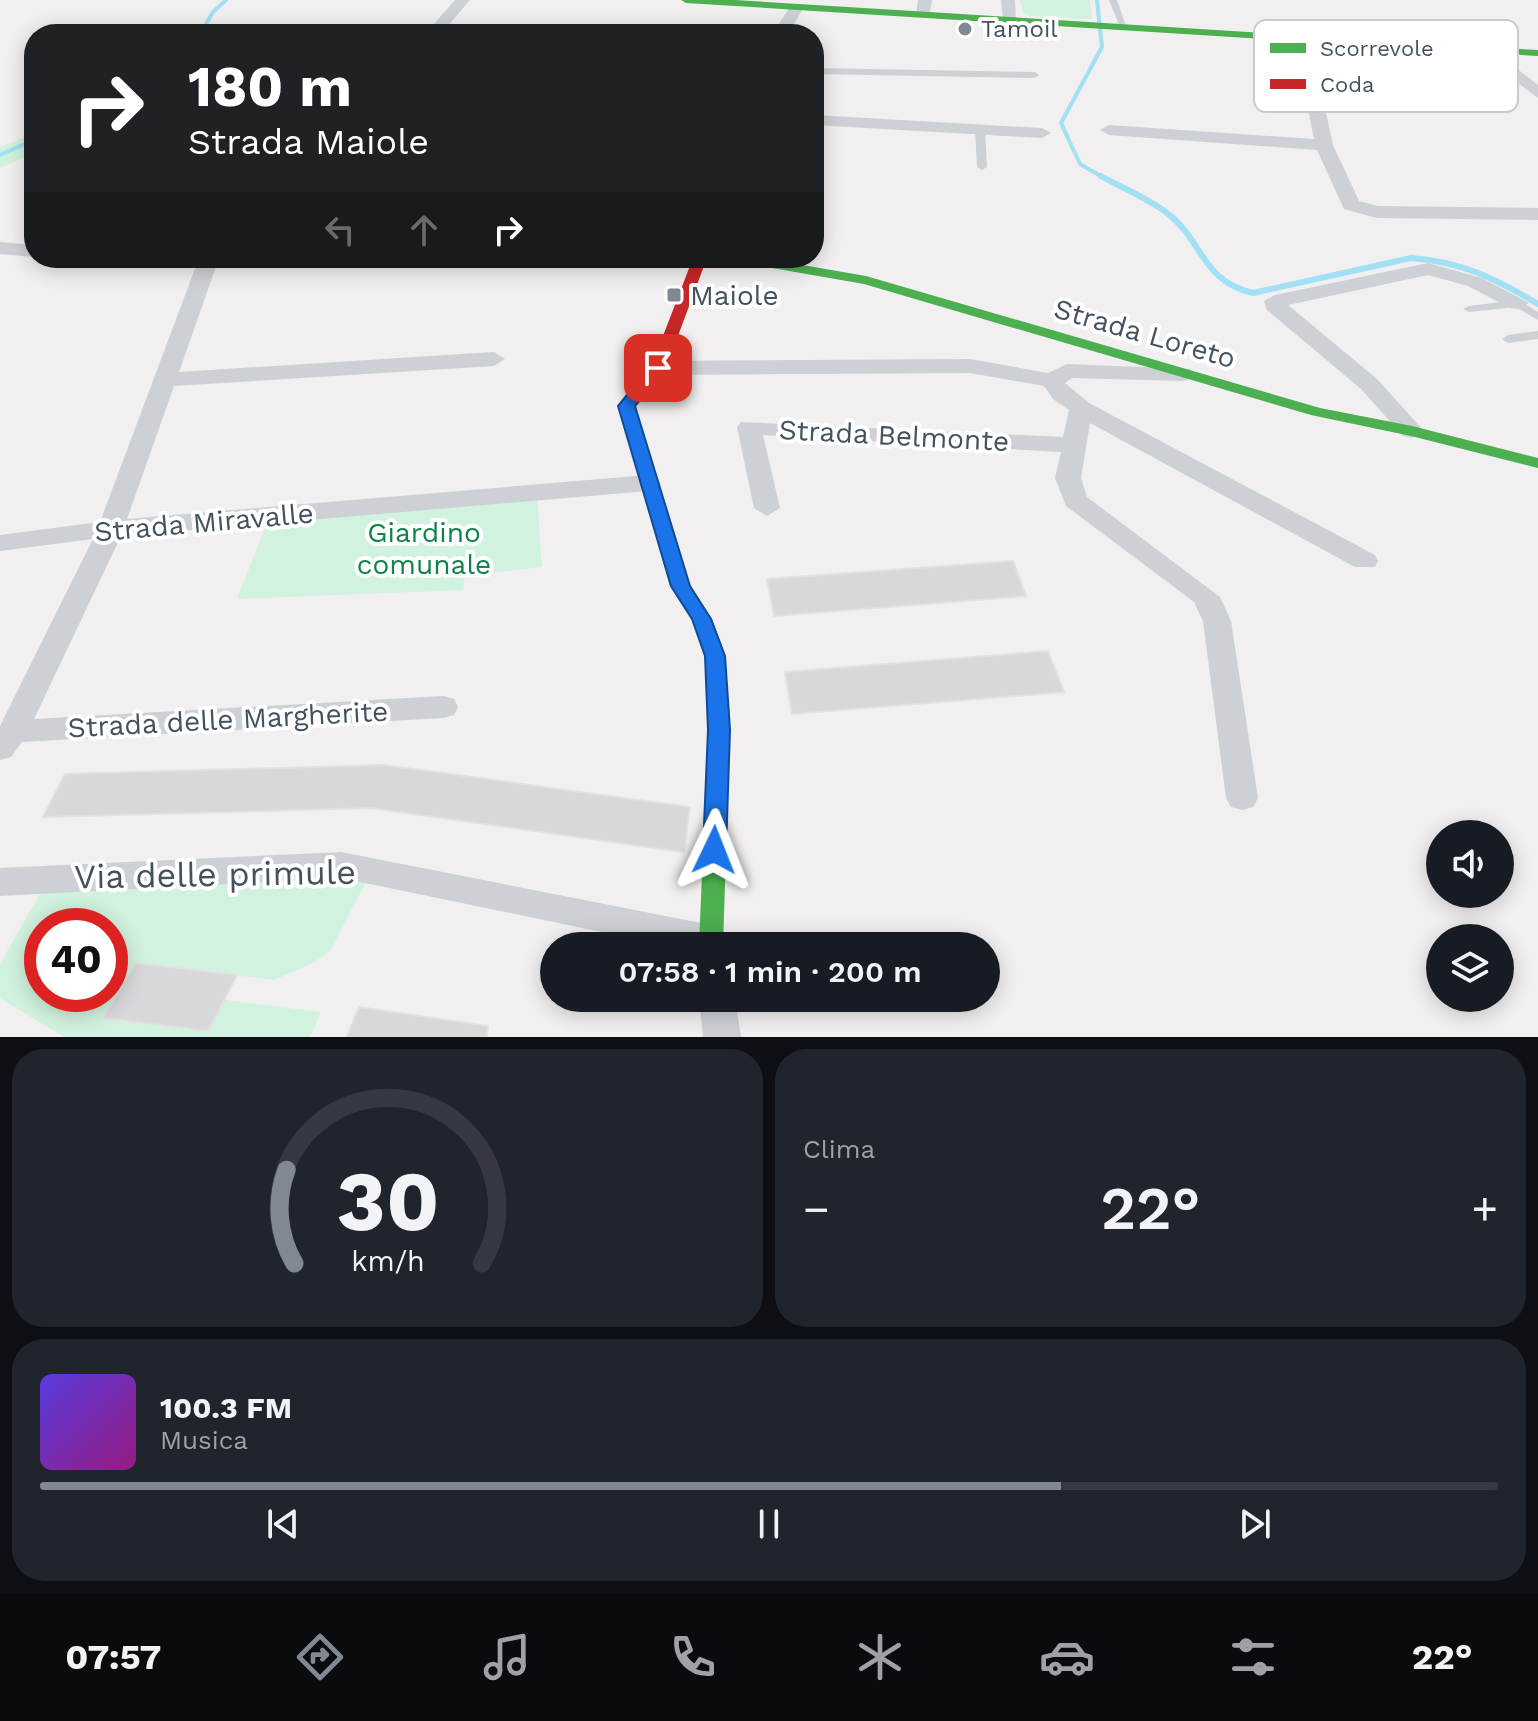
<!DOCTYPE html>
<html lang="it">
<meta charset="utf-8">
<style>
body{margin:0;font-family:"Work Sans",sans-serif;background:#20242c;color:#f1f3f6;height:100vh;display:flex;flex-direction:column;font-size:30px;white-space:nowrap}
*{box-sizing:border-box;margin:0}
p{font-size:26px;color:#9ea1a6}
.icon{flex:none;width:44px;height:44px;fill:none;stroke:currentColor;stroke-width:2;stroke-linecap:round;stroke-linejoin:round}
.map{position:relative;height:1037px;overflow:hidden}
.sheet{display:flex;flex-direction:column;gap:12px;padding:12px;background:#0d0f14;flex:1}
.sheet>*{flex:none}
.top-card{position:absolute;left:24px;top:24px;width:800px;height:244px;border-radius:32px;box-shadow:0 4px 20px #0003;background:#202124;color:#fff;overflow:hidden}
.buttons{position:absolute;left:1426px;top:820px;display:grid;gap:16px}
.buttons a{display:grid;place-items:center;width:88px;height:88px;border-radius:50%;background:#171b24;box-shadow:0 4px 20px #0003;font-size:40px}
.speed{position:absolute;left:24px;top:908px;display:flex;gap:16px;font-size:40px;font-weight:700;text-align:center}
.speed>*{display:grid;place-content:center;width:104px;height:104px;border-radius:50%;background:#171b24;box-shadow:0 4px 20px #0003;line-height:1}
.speed .limit{border:12px solid #d22;background:#fff;color:#111}
.pin{position:absolute;display:grid;place-items:center;width:68px;height:68px;color:#fff;margin:-34px;border-radius:16px;box-shadow:0 4px 12px #0006}
.me{position:absolute;width:88px;margin:-44px;rotate:2deg;stroke-linejoin:round;filter:drop-shadow(0 0 6px #0008)}
.turn{display:flex;align-items:center;gap:28px;height:168px;padding:0 32px;font-size:36px}
.turn .icon{width:104px;height:104px;stroke-width:2.5}
.turn b{display:block;font-size:56px;line-height:68px}
.lanes{display:flex;align-items:center;height:76px;padding:0 32px;background:#0003;justify-content:center;gap:40px;direction:ltr}
.lanes .off{opacity:.35}
.big{font-size:60px;font-weight:600;line-height:1.1}
.sheet .tile{flex:1;display:flex;flex-direction:column;justify-content:center;gap:12px;min-width:0;padding:0 28px;border-radius:32px;background:#20242c}
.sheet .dial{align-items:center;gap:0}
.dial svg{height:208px;overflow:visible;fill:none;stroke:#363941;stroke-width:7;stroke-linecap:round;text-anchor:middle}
.dial text{fill:#f1f3f6;stroke:none}
.song{display:flex;align-items:center;gap:24px}
.cover{width:96px;height:96px;border-radius:12px;background:linear-gradient(135deg,hsl(250 70% 55%),hsl(310 70% 35%))}
.played{height:8px;border-radius:4px;background:linear-gradient(90deg,#818891 70%,#363941 70%)}
.keys{display:flex;justify-content:space-around;direction:ltr}
.heat{display:flex;justify-content:space-between;align-items:center;font-size:44px;direction:ltr}
.sheet .tiles{flex:1;display:grid;gap:12px;grid-template-columns:1fr 1fr}
.tile:last-child{grid-column:span 2}
.trip{position:absolute;left:540px;top:932px;width:460px;height:80px;border-radius:40px;background:#171b24;box-shadow:0 4px 20px #0003;font-weight:600;line-height:80px;text-align:center}
.tab-bar{display:flex;height:128px;justify-content:space-around;align-items:center;background:#090b0e;color:#9ea1a6}
.tab-bar .icon{width:56px;height:56px}
.tab-bar .active{color:#818891}
.tab-bar b{font-size:36px;color:#f1f3f6}
.map>svg:first-child{display:block}
</style>
<div class="map">
<svg width="1538" height="1037" viewBox="0 0 1538 1037">
<rect width="100%" height="100%" fill="#f1efef"/>
<!-- green -->
<g fill="#d1f2de" fill-rule="evenodd">
<path d="M 1020,0 L 1090,0 L 1092,19 L 1031,16 L 1023,12 Z"/>
<path d="M 34,134 L 34,153 L 0,168 L 0,147 Z"/>
<path d="M 537,495 L 542,567 L 465,576 L 463,590 L 237,599 L 269,518 Z"/>
<path d="M 369,876 L 330,951 L 313,963 L 274,980 L 136,963 L 104,1018 L 208,1031 L 225,1000 L 321,1012 L 310,1037 L 64,1037 L 0,998 L 0,964 L 45,885 ZM 42,926 L 110,926 L 110,994 L 42,994 Z"/>
</g>
<g fill="none" stroke-linecap="round" stroke-linejoin="round">
<!-- stream-far1 -->
<g stroke="#a1e0f5" stroke-width="4">
<path d="M 1097,0 L 1102,47 L 1061,123 L 1080,164 L 1104,178"/>
<path d="M 200,34 L 213,12 L 226,0"/>
<path d="M 0,155 L 34,140"/>
</g>
<!-- stream -->
<path stroke="#a1e0f5" stroke-width="6" d="M 1101,176 C 1122,188 1148,198 1167,213 C 1203,240 1201,281 1253,293 L 1411,258 C 1463,262 1494,278 1538,304"/>
</g>
<!-- building -->
<g fill="#d8d7d9" stroke="#e2e1e2" stroke-width="2">
<path d="M 1013,561 L 1026,596 L 774,616 L 767,579 Z"/>
<path d="M 1048,651 L 1064,692 L 792,714 L 785,672 Z"/>
<path d="M 384,765 L 690,807 L 684,852 L 370,808 L 43,817 L 65,774 Z"/>
<path d="M 136,963 L 237,975 L 208,1031 L 103,1018 Z"/>
<path d="M 359,1007 L 488,1026 L 487,1037 L 347,1037 Z"/>
</g>
<g fill="none" stroke-linecap="round" stroke-linejoin="round">
<!-- lane -->
<g fill="#cdd0d4" fill-rule="evenodd">
<path d="M 1109,0 L 1117,0 L 1127,29 L 1120,27 Z"/>
<path d="M 814,68 L 1035,72 L 1039,75 L 1035,78 L 814,74 Z"/>
<path d="M 980,126 L 985,129 L 987,167 L 982,170 L 977,167 L 975,129 Z"/>
<path d="M 1518,300 L 1538,312 L 1538,320 L 1516,307 L 1469,312 L 1463,309 L 1469,306 Z"/>
<path d="M 1538,331 L 1538,339 L 1508,343 L 1502,339 L 1508,335 Z"/>
</g>
<!-- street -->
<g fill="#cdd0d4" fill-rule="evenodd">
<path d="M 455,0 L 470,0 L 441,34 L 425,34 Z"/>
<path d="M 918,0 L 932,0 L 929,18 L 916,15 Z"/>
<path d="M 1001,0 L 1015,0 L 1016,23 L 1003,20 Z"/>
<path d="M 792,4 L 804,7 L 788,34 L 772,34 Z"/>
<path d="M 1302,33 L 1310,38 L 1333,145 L 1359,201 L 1378,206 L 1538,208 L 1538,220 L 1377,218 L 1344,209 L 1317,150 L 1109,135 L 1100,130 L 1109,125 L 1314,139 L 1294,38 Z"/>
<path d="M 1476,46 L 1488,46 L 1538,85 L 1538,98 L 1476,52 Z"/>
<path d="M 814,115 L 1042,128 L 1051,133 L 1042,138 L 814,125 Z"/>
<path d="M 0,242 L 34,245 L 34,257 L 0,254 Z"/>
<path d="M 199,258 L 219,258 L 179,372 L 494,352 L 505,359 L 494,366 L 174,386 L 127,519 L 648,475 L 661,483 L 648,491 L 121,536 L 34,719 L 443,696 L 454,699 L 458,707 L 454,715 L 443,718 L 22,742 L 11,757 L 0,760 L 0,726 L 93,539 L 0,551 L 0,535 L 100,522 Z"/>
<path d="M 1428,263 L 1482,278 L 1529,303 L 1518,309 L 1510,308 L 1468,286 L 1428,275 L 1288,305 L 1377,379 L 1424,431 L 1412,438 L 1403,436 L 1361,389 L 1267,310 L 1264,301 L 1275,295 Z"/>
<path d="M 970,359 L 1048,373 L 1067,364 L 1190,369 L 1193,374 L 1190,379 L 1182,381 L 1072,378 L 1065,383 L 1089,403 L 1375,555 L 1378,561 L 1375,567 L 1355,567 L 1090,423 L 1081,478 L 1087,497 L 1220,597 L 1231,621 L 1258,798 L 1253,807 L 1242,810 L 1231,807 L 1226,798 L 1203,621 L 1194,602 L 1066,506 L 1055,478 L 1061,452 L 763,435 L 780,508 L 767,516 L 754,508 L 737,427 L 741,422 L 1063,437 L 1069,410 L 1053,399 L 1044,386 L 970,373 L 658,375 L 647,368 L 658,361 Z"/>
<path d="M 341,852 L 711,925 L 723,930 L 729,940 L 726,946 L 669,946 L 341,878 L 0,896 L 0,868 Z"/>
<path d="M 699,998 L 735,998 L 741,1037 L 703,1037 Z"/>
</g>
<!-- fast -->
<g fill="#4caf50" fill-rule="evenodd">
<path d="M 681,0 L 735,0 L 1538,50 L 1538,56 L 686,3 Z"/>
<path d="M 730,258 L 762,258 L 866,276 L 1320,408 L 1412,426 L 1538,458 L 1538,468 L 1411,436 L 1311,415 L 864,284 L 737,262 Z"/>
<path d="M 632,418 L 640,423 L 689,586 L 712,619 L 725,656 L 730,730 L 723,946 L 699,946 L 708,730 L 705,656 L 692,620 L 670,586 L 624,423 Z"/>
</g>
<!-- jam -->
<path fill="#c62828" fill-rule="evenodd" d="M 693,258 L 707,258 L 666,368 L 635,406 L 640,423 L 632,428 L 626,427 L 619,406 L 651,367 Z"/>
</g>
<!-- route -->
<path fill="#1a73e8" stroke="#114b97" stroke-width="2" d="M 652,364 L 666,368 L 635,406 L 690,586 L 711,619 L 725,656 L 730,730 L 726,850 L 722,856 L 706,856 L 703,850 L 708,730 L 705,656 L 692,619 L 671,586 L 618,406 Z"/>
<!-- markers -->
<g fill="#818891" stroke="#fff" stroke-width="3">
<circle cx="965" cy="29" r="8"/>
<rect x="666" y="287" width="16" height="16" rx="4"/>
</g>
<g text-anchor="middle" stroke-width="8" stroke-linejoin="round" paint-order="stroke">
<!-- far-poi labels -->
<g font-size="24" fill="#44515f" stroke="#fff" text-anchor="start">
<text x="981" y="37">Tamoil</text>
</g>
<!-- poi labels -->
<g font-size="28" fill="#44515f" stroke="#fff" text-anchor="start">
<text x="690" y="305">Maiole</text>
</g>
<!-- street labels -->
<g font-size="28" fill="#44515f" stroke="#fff">
<text transform="translate(1145 333) rotate(16)" y="10">Strada Loreto</text>
<text transform="translate(894 435) rotate(3)" y="10">Strada Belmonte</text>
<text transform="translate(204 522) rotate(-5)" y="10">Strada Miravalle</text>
<text transform="translate(228 719) rotate(-3)" y="10">Strada delle Margherite</text>
</g>
<!-- park labels -->
<g font-size="28" fill="#0c834b" stroke="#fff">
<text x="424" y="542">Giardino<tspan x="424" dy="32">comunale</tspan></text>
</g>
<!-- near-street labels -->
<g font-size="34" fill="#44515f" stroke="#fff">
<text transform="translate(215 874) rotate(-1)" y="12">Via delle primule</text>
</g>
</g>
<!-- legend -->
<rect x="1254" y="20" width="264" height="92" rx="12" fill="#fff" stroke="#c7cbcf" stroke-width="2"/>
<rect x="1270" y="43" width="36" height="10" fill="#4caf50"/>
<rect x="1270" y="79" width="36" height="10" fill="#c62828"/>
<g font-size="22" fill="#44515f">
<text x="1320" y="56">Scorrevole</text>
<text x="1320" y="92">Coda</text>
</g>
</svg>
<div class="buttons">
<a><svg class="icon" aria-label="sound" viewBox="0 0 24 24"><path d="M4 9h4l5-4v14l-5-4H4zM17 9q2 3 0 6"/></svg></a>
<a><svg class="icon" aria-label="layers" viewBox="0 0 24 24"><path d="M12 4l9 5-9 5-9-5zM3 14l9 5 9-5"/></svg></a>
</div>
<div class="speed"><div class="limit">40</div></div>
<div class="pin" style="left:658px;top:368px;background:#d93025"><svg class="icon" aria-label="arrive" viewBox="0 0 24 24"><path d="M6 21V4h12l-3 4 3 4H6"/></svg></div>
<svg class="me" style="left:714px;top:850px" viewBox="-20 -20 40 40"><path d="M0-17L14 15 0 8-14 15z" fill="#1a73e8" stroke="#fff" stroke-width="4"/></svg>
<div class="trip">07:58 · 1 min · 200 m</div>
<div class="top-card">
<div class="turn"><svg class="icon" aria-label="right" viewBox="0 0 24 24"><path d="M7 20v-9h11M14 6l5 5-5 5"/></svg><div><b>180 m</b>Strada Maiole</div></div>
<div class="lanes"><svg class="icon off" aria-label="left" viewBox="0 0 24 24"><path d="M17 20v-9H6M10 6l-5 5 5 5"/></svg><svg class="icon off" aria-label="ahead" viewBox="0 0 24 24"><path d="M12 20V5M6 11l6-6 6 6"/></svg><svg class="icon" aria-label="right" viewBox="0 0 24 24"><path d="M7 20v-9h11M14 6l5 5-5 5"/></svg></div>
</div>
</div>
<section class="sheet">
<div class="tiles">
<div class="tile dial"><svg viewBox="0 0 100 80">
<path d="M14 69A42 42 0 1 1 86 69"/>
<path d="M14 69A42 42 0 0 1 11 33" stroke="#818891"/>
<text x="50" y="56" font-size="32" font-weight="700">30</text>
<text x="50" y="72" font-size="11">km/h</text>
</svg></div>
<div class="tile"><p>Clima</p>
<div class="heat"><a>−</a><b class="big">22°</b><a>+</a></div>
</div>
<div class="tile">
<div class="song"><i class="cover"></i><div><b>100.3 FM</b><p>Musica</p></div></div>
<div class="played"></div>
<div class="keys"><svg class="icon" aria-label="previous" viewBox="0 0 24 24"><path d="M18 5L8 12l10 7zM5 5v14"/></svg><svg class="icon" aria-label="pause" viewBox="0 0 24 24"><path d="M8 5v14M16 5v14"/></svg><svg class="icon" aria-label="next" viewBox="0 0 24 24"><path d="M6 5l10 7-10 7zM19 5v14"/></svg></div>
</div>
</div>
</section>
<nav class="tab-bar">
<b>07:57</b>
<svg class="icon active" aria-label="directions" viewBox="0 0 24 24"><path d="M12 3l9 9-9 9-9-9zM9 14v-3h6M13 9l2 2-2 2"/></svg>
<svg class="icon" aria-label="music" viewBox="0 0 24 24"><path d="M9 18V5l10-2v13"/><circle cx="6" cy="18" r="3"/><circle cx="16" cy="16" r="3"/></svg>
<svg class="icon" aria-label="phone" viewBox="0 0 24 24"><path d="M5 4h4l2 5-3 2q2 4 5 5l2-3 5 2v4C11 20 4 13 5 4z"/></svg>
<svg class="icon" aria-label="climate" viewBox="0 0 24 24"><path d="M12 3v18M4 7l16 10M4 17L20 7"/></svg>
<svg class="icon" aria-label="car" viewBox="0 0 24 24"><path d="M5 17H2v-5l4-1 3-4h7l3 4 3 1v5h-3M9 17h6M6 11h13"/><circle cx="7" cy="17" r="2"/><circle cx="17" cy="17" r="2"/></svg>
<svg class="icon" aria-label="filters" viewBox="0 0 24 24"><path d="M4 7h16M4 17h16"/><circle cx="9" cy="7" r="2"/><circle cx="15" cy="17" r="2"/></svg>
<b>22°</b>
</nav>
